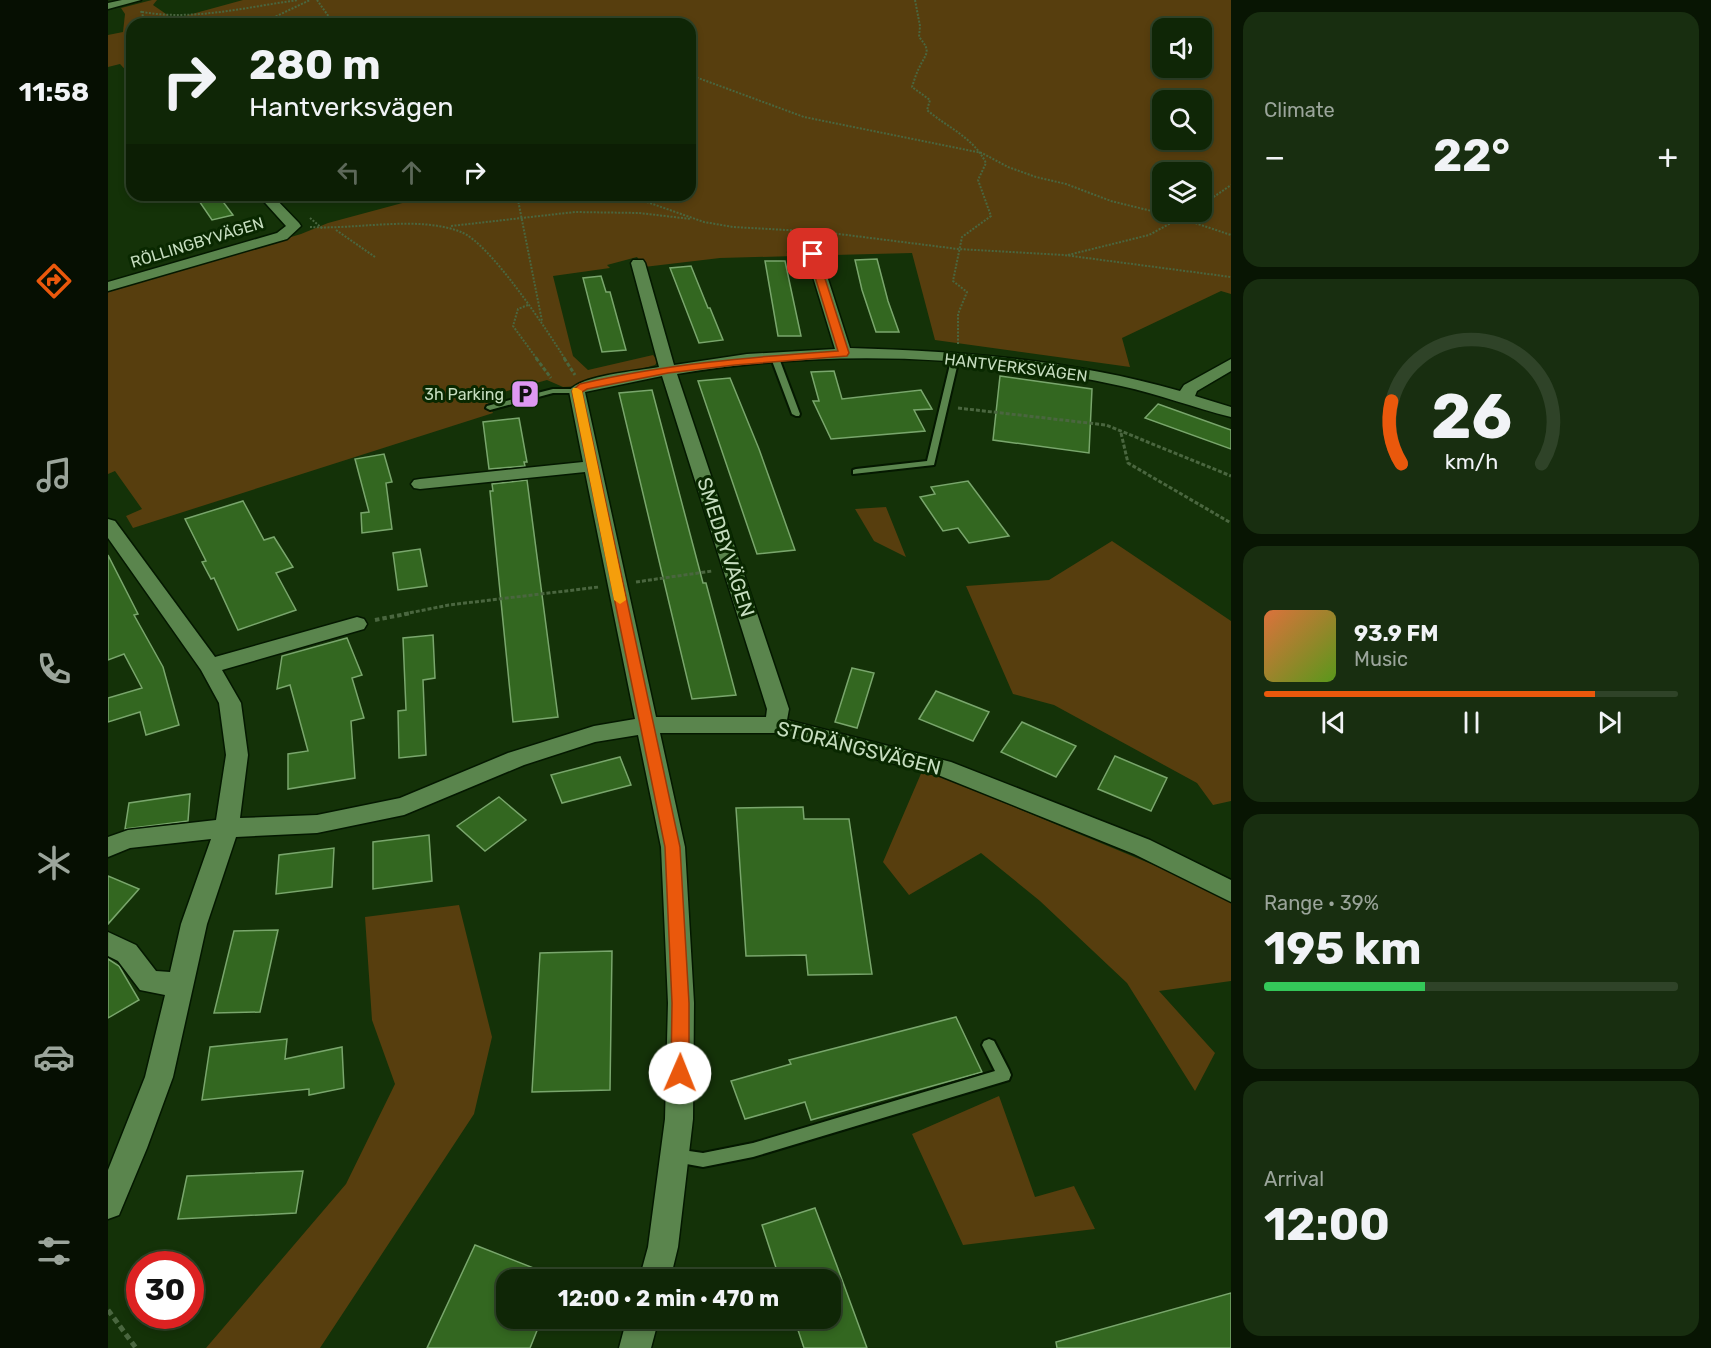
<!DOCTYPE html>
<meta charset="utf-8">
<style>
body{margin:0;font-family:Rubik,sans-serif;background:#182e10;color:#f1f3f6;height:100vh;display:flex;flex-direction:column;font-size:22px;white-space:nowrap}
*{box-sizing:border-box;margin:0}
p{font-size:20px;color:#9ba59b}
.icon{flex:none;width:33px;height:33px;fill:none;stroke:currentColor;stroke-width:2;stroke-linecap:round;stroke-linejoin:round}
.map{position:relative;flex:1;overflow:hidden}
.side{display:flex;flex-direction:column;gap:12px;padding:12px;background:#081503;width:480px}
.side>*{flex:none}
.top-card{position:absolute;left:18px;top:18px;width:570px;height:183px;border-radius:18px;box-shadow:0 3px 9px #0003,0 0 0 2px #2f4328;background:#0f2606;color:#f1f3f6;overflow:hidden}
.tools{position:absolute;left:1044px;top:18px;display:grid;gap:12px}
.tools a{display:grid;place-items:center;width:60px;height:60px;border-radius:12px;background:#0f2606;box-shadow:0 3px 9px #0003,0 0 0 2px #2f4328;font-size:30px}
.speed{position:absolute;left:18px;top:1251px;display:flex;gap:12px;font-size:30px;font-weight:700;text-align:center}
.speed>*{display:grid;place-content:center;width:78px;height:78px;border-radius:50%;background:#0f2606;box-shadow:0 3px 9px #0003,0 0 0 2px #2f4328;line-height:1}
.speed .limit{border:9px solid #d22;background:#fff;color:#111}
.pin{position:absolute;display:grid;place-items:center;width:51px;height:51px;color:#fff;margin:-26px;border-radius:12px;box-shadow:0 3px 9px #0006}
.me{position:absolute;width:66px;margin:-33px;rotate:1deg;stroke-linejoin:round;filter:drop-shadow(0 0 4px #0008)}
.turn{display:flex;align-items:center;gap:21px;height:126px;padding:0 24px;font-size:27px}
.turn .icon{width:78px;height:78px;stroke-width:2.5}
.turn b{display:block;font-size:42px;line-height:51px}
.lanes{display:flex;align-items:center;height:57px;padding:0 24px;background:#0003;justify-content:center;gap:30px;direction:ltr}
.lanes .off{opacity:.35}
.big{font-size:45px;font-weight:700;line-height:1.1}
.side .card{flex:1;display:flex;flex-direction:column;justify-content:center;gap:9px;min-width:0;padding:0 21px;border-radius:18px;background:#182e10}
.side .dial{align-items:center;gap:0}
.dial svg{height:156px;overflow:visible;fill:none;stroke:#2f4328;stroke-width:7;stroke-linecap:round;text-anchor:middle}
.dial text{fill:#f1f3f6;stroke:none}
.song{display:flex;align-items:center;gap:18px}
.cover{width:72px;height:72px;border-radius:9px;background:linear-gradient(135deg,hsl(20 70% 55%),hsl(90 70% 35%))}
.played{height:6px;border-radius:3px;background:linear-gradient(90deg,#ea580c 80%,#2f4328 80%)}
.keys{display:flex;justify-content:space-around;direction:ltr}
.heat{display:flex;justify-content:space-between;align-items:center;font-size:33px;direction:ltr}
.charge{height:9px;border-radius:4px;background:linear-gradient(90deg,#34c759 39%,#2f4328 0)}
.trip{position:absolute;left:388px;top:1269px;width:345px;height:60px;border-radius:18px;background:#0f2606;box-shadow:0 3px 9px #0003,0 0 0 2px #2f4328;font-weight:700;line-height:60px;text-align:center}
main{display:flex;flex:1;min-height:0}
.menu{display:flex;flex-direction:column;width:108px;justify-content:space-around;align-items:center;background:#060f02;color:#9ba59b}
.menu .icon{width:42px;height:42px}
.menu .current{color:#ea580c}
.menu b{font-size:27px;color:#f1f3f6}
.map>svg:first-child{display:block}
</style>
<main>
<nav class="menu">
<b>11:58</b>
<svg class="icon current" aria-label="directions" viewBox="0 0 24 24"><path d="M12 3l9 9-9 9-9-9zM9 14v-3h6M13 9l2 2-2 2"/></svg>
<svg class="icon" aria-label="music" viewBox="0 0 24 24"><path d="M9 18V5l10-2v13"/><circle cx="6" cy="18" r="3"/><circle cx="16" cy="16" r="3"/></svg>
<svg class="icon" aria-label="phone" viewBox="0 0 24 24"><path d="M5 4h4l2 5-3 2q2 4 5 5l2-3 5 2v4C11 20 4 13 5 4z"/></svg>
<svg class="icon" aria-label="climate" viewBox="0 0 24 24"><path d="M12 3v18M4 7l16 10M4 17L20 7"/></svg>
<svg class="icon" aria-label="car" viewBox="0 0 24 24"><path d="M5 17H2v-5l4-1 3-4h7l3 4 3 1v5h-3M9 17h6M6 11h13"/><circle cx="7" cy="17" r="2"/><circle cx="17" cy="17" r="2"/></svg>
<svg class="icon" aria-label="filters" viewBox="0 0 24 24"><path d="M4 7h16M4 17h16"/><circle cx="9" cy="7" r="2"/><circle cx="15" cy="17" r="2"/></svg>
</nav>
<div class="map">
<svg width="1123" height="1348" viewBox="0 0 1123 1348">
<rect width="100%" height="100%" fill="#143208"/>
<!-- green -->
<g fill="#573e0e" fill-rule="evenodd">
<path d="M 44,0 L 49,0 L 45,5 L 61,16 L 73,17 L 135,0 L 1123,0 L 1123,294 L 1113,291 L 1014,338 L 1022,367 L 827,340 L 804,253 L 726,255 L 714,245 L 678,252 L 687,256 L 612,258 L 536,267 L 529,257 L 499,265 L 502,268 L 445,276 L 465,356 L 480,370 L 545,355 L 550,361 L 547,365 L 475,386 L 455,387 L 439,380 L 377,397 L 385,413 L 25,528 L 18,516 L 34,509 L 7,471 L 0,474 L 0,292 L 193,234 L 220,223 L 324,195 L 582,195 L 582,24 L 24,24 L 24,77 L 12,64 L 0,67 L 0,35 L 15,32 L 17,14 L 13,8 ZM 1054,28 L 1094,28 L 1094,68 L 1054,68 ZM 1054,100 L 1094,100 L 1094,140 L 1054,140 ZM 1054,172 L 1094,172 L 1094,212 L 1054,212 Z"/>
<path d="M 778,507 L 798,557 L 766,541 L 747,509 Z"/>
<path d="M 1004,541 L 1123,621 L 1123,801 L 1105,805 L 1089,783 L 946,705 L 905,694 L 858,586 L 941,580 Z"/>
<path d="M 815,769 L 1089,883 L 1123,901 L 1123,981 L 1051,991 L 1107,1053 L 1087,1091 L 1019,983 L 932,901 L 873,853 L 801,895 L 775,862 Z"/>
<path d="M 351,905 L 384,1037 L 366,1114 L 212,1348 L 98,1348 L 238,1184 L 287,1084 L 264,1020 L 257,917 Z"/>
<path d="M 891,1096 L 927,1197 L 966,1186 L 987,1229 L 855,1245 L 804,1134 Z"/>
</g>
<!-- building -->
<g fill="#336720" stroke="#79a66c" stroke-width="1.5">
<path d="M 87,195 L 110,195 L 125,215 L 104,220 Z"/>
<path d="M 769,259 L 780,301 L 791,332 L 768,332 L 754,290 L 747,260 Z"/>
<path d="M 657,261 L 677,261 L 693,336 L 670,336 Z"/>
<path d="M 583,266 L 600,308 L 602,308 L 615,340 L 591,343 L 562,268 Z"/>
<path d="M 493,276 L 498,292 L 502,292 L 518,350 L 494,352 L 475,278 Z"/>
<path d="M 726,371 L 734,399 L 813,390 L 824,409 L 806,410 L 817,431 L 723,439 L 705,401 L 711,401 L 703,372 Z"/>
<path d="M 892,376 L 984,389 L 981,453 L 885,440 Z"/>
<path d="M 622,378 L 651,449 L 687,550 L 649,554 L 590,381 Z"/>
<path d="M 544,390 L 595,583 L 598,583 L 628,695 L 584,699 L 511,393 Z"/>
<path d="M 1050,404 L 1123,430 L 1123,449 L 1037,418 Z"/>
<path d="M 411,418 L 419,462 L 416,462 L 417,466 L 381,469 L 375,422 Z"/>
<path d="M 276,454 L 284,482 L 278,483 L 284,529 L 254,533 L 253,513 L 261,512 L 247,459 Z"/>
<path d="M 419,480 L 450,717 L 405,722 L 382,491 L 385,491 L 384,484 Z"/>
<path d="M 860,481 L 901,536 L 861,543 L 850,528 L 835,531 L 812,497 L 827,494 L 823,487 Z"/>
<path d="M 135,501 L 156,540 L 166,537 L 185,567 L 168,573 L 188,610 L 130,630 L 106,578 L 103,579 L 94,562 L 98,561 L 77,519 Z"/>
<path d="M 312,549 L 319,586 L 290,590 L 285,553 Z"/>
<path d="M 0,555 L 30,614 L 26,615 L 55,667 L 71,725 L 38,735 L 32,712 L 0,722 L 0,698 L 34,688 L 16,654 L 0,660 Z"/>
<path d="M 325,635 L 327,678 L 315,680 L 318,755 L 291,758 L 290,711 L 298,710 L 295,638 Z"/>
<path d="M 239,638 L 254,675 L 244,678 L 256,718 L 243,721 L 247,778 L 180,789 L 180,754 L 200,751 L 182,685 L 169,689 L 174,656 Z"/>
<path d="M 744,668 L 766,673 L 749,728 L 727,722 Z"/>
<path d="M 828,691 L 881,712 L 865,741 L 811,719 Z"/>
<path d="M 914,722 L 968,746 L 948,777 L 893,752 Z"/>
<path d="M 1007,756 L 1059,778 L 1043,811 L 990,789 Z"/>
<path d="M 512,757 L 523,785 L 454,803 L 443,775 Z"/>
<path d="M 82,794 L 80,821 L 17,829 L 21,803 Z"/>
<path d="M 391,797 L 418,820 L 377,851 L 349,826 Z"/>
<path d="M 695,807 L 696,819 L 741,819 L 764,974 L 700,975 L 698,955 L 638,956 L 628,808 Z"/>
<path d="M 321,835 L 324,881 L 265,889 L 265,842 Z"/>
<path d="M 226,848 L 224,887 L 168,894 L 171,855 Z"/>
<path d="M 0,876 L 31,889 L 0,924 Z"/>
<path d="M 170,930 L 152,1012 L 106,1013 L 126,931 Z"/>
<path d="M 504,951 L 502,1090 L 424,1092 L 432,953 Z"/>
<path d="M 0,959 L 11,966 L 31,1000 L 0,1018 Z"/>
<path d="M 848,1017 L 874,1072 L 703,1120 L 697,1102 L 637,1119 L 623,1081 L 683,1064 L 681,1060 Z"/>
<path d="M 179,1039 L 177,1059 L 234,1047 L 236,1088 L 201,1095 L 201,1089 L 94,1100 L 102,1047 Z"/>
<path d="M 195,1171 L 188,1213 L 70,1219 L 79,1176 Z"/>
<path d="M 707,1208 L 729,1266 L 759,1348 L 696,1348 L 686,1318 L 723,1318 L 723,1280 L 672,1280 L 654,1225 Z"/>
<path d="M 367,1245 L 451,1278 L 399,1280 L 399,1318 L 434,1318 L 422,1348 L 319,1348 Z"/>
<path d="M 1123,1293 L 1123,1348 L 949,1348 L 948,1342 Z"/>
</g>
<g fill="none" stroke-linecap="round" stroke-linejoin="round">
<!-- service casing -->
<g stroke="#041800" stroke-width="4">
<g id="service">
<path d="M 664,356 L 667,356 L 671,358 L 692,414 L 691,416 L 688,416 L 684,414 L 663,358 Z"/>
<path d="M 844,356 L 847,356 L 851,358 L 826,465 L 745,474 L 745,470 L 748,469 L 819,461 Z"/>
<path d="M 445,389 L 469,389 L 473,391 L 469,393 L 445,393 L 382,410 L 378,408 L 379,406 Z"/>
<path d="M 881,1039 L 886,1041 L 901,1070 L 903,1075 L 901,1080 L 645,1157 L 595,1167 L 562,1161 L 560,1156 L 562,1151 L 567,1149 L 595,1153 L 645,1143 L 887,1071 L 874,1045 L 876,1041 Z"/>
</g>
</g>
<!-- minor casing -->
<g stroke="#041800" stroke-width="3">
<g id="minor">
<path d="M 14,0 L 33,0 L 0,9 L 0,3 Z"/>
<path d="M 150,195 L 164,195 L 191,223 L 193,226 L 179,239 L 0,291 L 0,282 L 169,233 L 178,226 Z"/>
<path d="M 705,250 L 712,254 L 742,348 C 854,351 965,360 1072,391 L 1076,385 L 1123,359 L 1123,371 L 1089,391 L 1087,396 L 1123,407 L 1123,417 C 1086,408 1051,394 1013,386 C 868,354 716,349 569,374 L 681,709 L 679,720 L 843,762 L 1042,840 L 1123,880 L 1123,902 L 1026,854 L 830,775 L 667,733 L 552,733 L 577,847 L 586,1003 L 585,1119 L 570,1247 L 562,1280 L 531,1280 L 540,1247 L 557,1119 L 560,1003 L 553,847 L 530,735 L 487,742 L 416,765 L 296,815 L 209,833 L 128,837 L 99,924 L 65,1077 L 39,1148 L 11,1215 L 0,1219 L 0,1170 L 37,1077 L 57,995 L 32,990 L 10,961 L 0,956 L 0,932 L 28,945 L 48,971 L 62,972 L 73,924 L 103,839 L 22,848 L 0,857 L 0,837 L 20,830 L 108,820 L 118,755 L 111,703 L 93,670 L 0,538 L 0,519 L 7,521 L 107,657 L 249,617 L 256,619 L 259,624 L 256,629 L 114,670 L 133,703 L 140,755 L 132,818 L 209,815 L 292,798 L 400,753 L 486,726 L 527,719 L 477,472 L 312,489 L 306,488 L 303,484 L 306,480 L 312,479 L 475,462 L 461,391 C 473,375 530,371 551,367 L 523,263 L 525,260 L 535,260 L 537,263 L 566,365 L 639,354 L 727,349 L 698,254 ZM 554,376 L 659,709 L 658,717 L 548,717 L 477,392 Z"/>
<path d="M 519,1318 L 551,1318 L 543,1348 L 511,1348 Z"/>
</g>
</g>
<!-- path-far3 -->
<g stroke="#4a663f" stroke-width="2" stroke-dasharray="2 1.5" stroke-linecap="butt">
<path d="M 209,0 L 226,24"/>
<path d="M 807,0 L 812,26 L 811,37 C 824,52 818,53 811,68 C 808,74 806,81 804,87 L 822,100 L 819,110 C 840,128 865,137 878,163 L 870,180 L 883,216 L 854,237 L 845,281 L 859,292 L 850,314 L 850,345"/>
<path d="M 33,11 L 38,24"/>
<path d="M 34,12 C 85,21 139,7 190,0"/>
<path d="M 73,17 L 126,24"/>
<path d="M 152,24 L 202,0"/>
<path d="M 582,75 L 696,117 L 874,153 L 900,167 L 928,177 L 958,184 L 1003,201 L 1072,218 L 1123,235"/>
<path d="M 409,195 L 434,321"/>
<path d="M 519,195 L 596,222 L 625,227 L 715,232 L 850,249 L 956,255 L 1123,277"/>
<path d="M 1094,205 L 1123,185"/>
<path d="M 202,218 L 215,229"/>
<path d="M 343,226 L 467,212 L 531,213 L 583,219"/>
<path d="M 202,227 C 248,230 310,215 353,232 C 382,243 439,330 457,359"/>
<path d="M 228,230 L 267,257"/>
<path d="M 960,255 L 1041,235 L 1083,212"/>
<path d="M 420,305 L 410,309 L 405,326 L 429,359"/>
</g>
<!-- path-far2 -->
<g stroke="#4a663f" stroke-width="3" stroke-dasharray="4 2" stroke-linecap="butt">
<path d="M 428,358 L 443,378"/>
<path d="M 456,358 L 467,375"/>
<path d="M 850,408 L 998,425 L 1123,476"/>
<path d="M 1013,433 L 1020,463 L 1123,523"/>
<path d="M 528,582 L 604,571"/>
<path d="M 296,614 L 341,605 L 491,587"/>
</g>
<!-- path-far1 -->
<path stroke="#4a663f" stroke-width="4" stroke-dasharray="4.5 3" stroke-linecap="butt" d="M 267,620 L 303,613"/>
<!-- path -->
<path stroke="#4a663f" stroke-width="5" stroke-dasharray="6 4" stroke-linecap="butt" d="M 0,1310 L 28,1348"/>
<!-- service -->
<use href="#service" fill="#5a854d" fill-rule="evenodd"/>
<!-- minor -->
<use href="#minor" fill="#5a854d" fill-rule="evenodd"/>
</g>
<!-- route -->
<path fill="#ea580c" stroke="#983908" stroke-width="1.5" d="M 705,251 L 709,254 L 741,353 L 739,356 L 627,365 L 560,373 L 479,389 L 474,392 L 572,847 L 581,1003 L 581,1073 L 578,1079 L 572,1081 L 565,1079 L 563,1073 L 564,1003 L 557,847 L 464,391 L 472,384 C 557,364 643,357 730,351 L 700,254 Z"/>
<!-- slow -->
<path fill="#f59e0b" d="M 465,388 L 469,388 L 474,391 L 518,600 L 512,604 L 506,600 L 464,391 Z"/>
<!-- icons -->
<defs>
<g id="parking-square" transform="scale(1.5)"><rect x="-9" y="-9" width="18" height="18" rx="4" fill="#de98f2" stroke="#092800"/><path d="M-3.5-5.5H1a3.5 3.5 0 0 1 0 7H-1V5.5H-3.5ZM-1-3.4V-.6H.8a1.4 1.4 0 0 0 0-2.8Z" fill="#111"/></g>
</defs>
<g fill-rule="evenodd">
<use href="#parking-square" x="417" y="394"/>
</g>
<g text-anchor="middle" stroke-width="6" stroke-linejoin="round" paint-order="stroke">
<!-- far-street labels -->
<g font-size="16" fill="#c6ddbf" stroke="#092800">
<text transform="translate(89 242) rotate(-17)" y="6">RÖLLINGBYVÄGEN</text>
<text transform="translate(908 367) rotate(7)" y="6">HANTVERKSVÄGEN</text>
</g>
<!-- far-poi labels -->
<g font-size="16" fill="#c6ddbf" stroke="#092800" text-anchor="end">
<text x="396" y="400">3h Parking</text>
</g>
<!-- street labels -->
<g font-size="20" fill="#c6ddbf" stroke="#092800">
<text transform="translate(618 547) rotate(72)" y="7">SMEDBYVÄGEN</text>
<text transform="translate(751 748) rotate(14)" y="7">STORÄNGSVÄGEN</text>
</g>
</g>
</svg>
<div class="tools">
<a><svg class="icon" aria-label="sound" viewBox="0 0 24 24"><path d="M4 9h4l5-4v14l-5-4H4zM17 9q2 3 0 6"/></svg></a>
<a><svg class="icon" aria-label="search" viewBox="0 0 24 24"><circle cx="10" cy="10" r="6"/><path d="M15 15l6 6"/></svg></a>
<a><svg class="icon" aria-label="layers" viewBox="0 0 24 24"><path d="M12 4l9 5-9 5-9-5zM3 14l9 5 9-5"/></svg></a>
</div>
<div class="speed"><div class="limit">30</div></div>
<div class="pin" style="left:705px;top:254px;background:#d93025"><svg class="icon" aria-label="arrive" viewBox="0 0 24 24"><path d="M6 21V4h12l-3 4 3 4H6"/></svg></div>
<svg class="me" style="left:572px;top:1073px" viewBox="-20 -20 40 40"><circle r="19" fill="#fff"/><path d="M0-13L10 11 0 6-10 11z" fill="#ea580c"/></svg>
<div class="trip">12:00 · 2 min · 470 m</div>
<div class="top-card">
<div class="turn"><svg class="icon" aria-label="right" viewBox="0 0 24 24"><path d="M7 20v-9h11M14 6l5 5-5 5"/></svg><div><b>280 m</b>Hantverksvägen</div></div>
<div class="lanes"><svg class="icon off" aria-label="left" viewBox="0 0 24 24"><path d="M17 20v-9H6M10 6l-5 5 5 5"/></svg><svg class="icon off" aria-label="ahead" viewBox="0 0 24 24"><path d="M12 20V5M6 11l6-6 6 6"/></svg><svg class="icon" aria-label="right" viewBox="0 0 24 24"><path d="M7 20v-9h11M14 6l5 5-5 5"/></svg></div>
</div>
</div>
<section class="side">
<div class="card"><p>Climate</p>
<div class="heat"><a>−</a><b class="big">22°</b><a>+</a></div>
</div>
<div class="card dial"><svg viewBox="0 0 100 80">
<path d="M14 69A42 42 0 1 1 86 69"/>
<path d="M14 69A42 42 0 0 1 9 37" stroke="#ea580c"/>
<text x="50" y="56" font-size="32" font-weight="700">26</text>
<text x="50" y="72" font-size="11">km/h</text>
</svg></div>
<div class="card">
<div class="song"><i class="cover"></i><div><b>93.9 FM</b><p>Music</p></div></div>
<div class="played"></div>
<div class="keys"><svg class="icon" aria-label="previous" viewBox="0 0 24 24"><path d="M18 5L8 12l10 7zM5 5v14"/></svg><svg class="icon" aria-label="pause" viewBox="0 0 24 24"><path d="M8 5v14M16 5v14"/></svg><svg class="icon" aria-label="next" viewBox="0 0 24 24"><path d="M6 5l10 7-10 7zM19 5v14"/></svg></div>
</div>
<div class="card"><p>Range · 39%</p><b class="big">195 km</b><div class="charge"></div></div>
<div class="card"><p>Arrival</p><b class="big">12:00</b></div>
</section>
</main>
